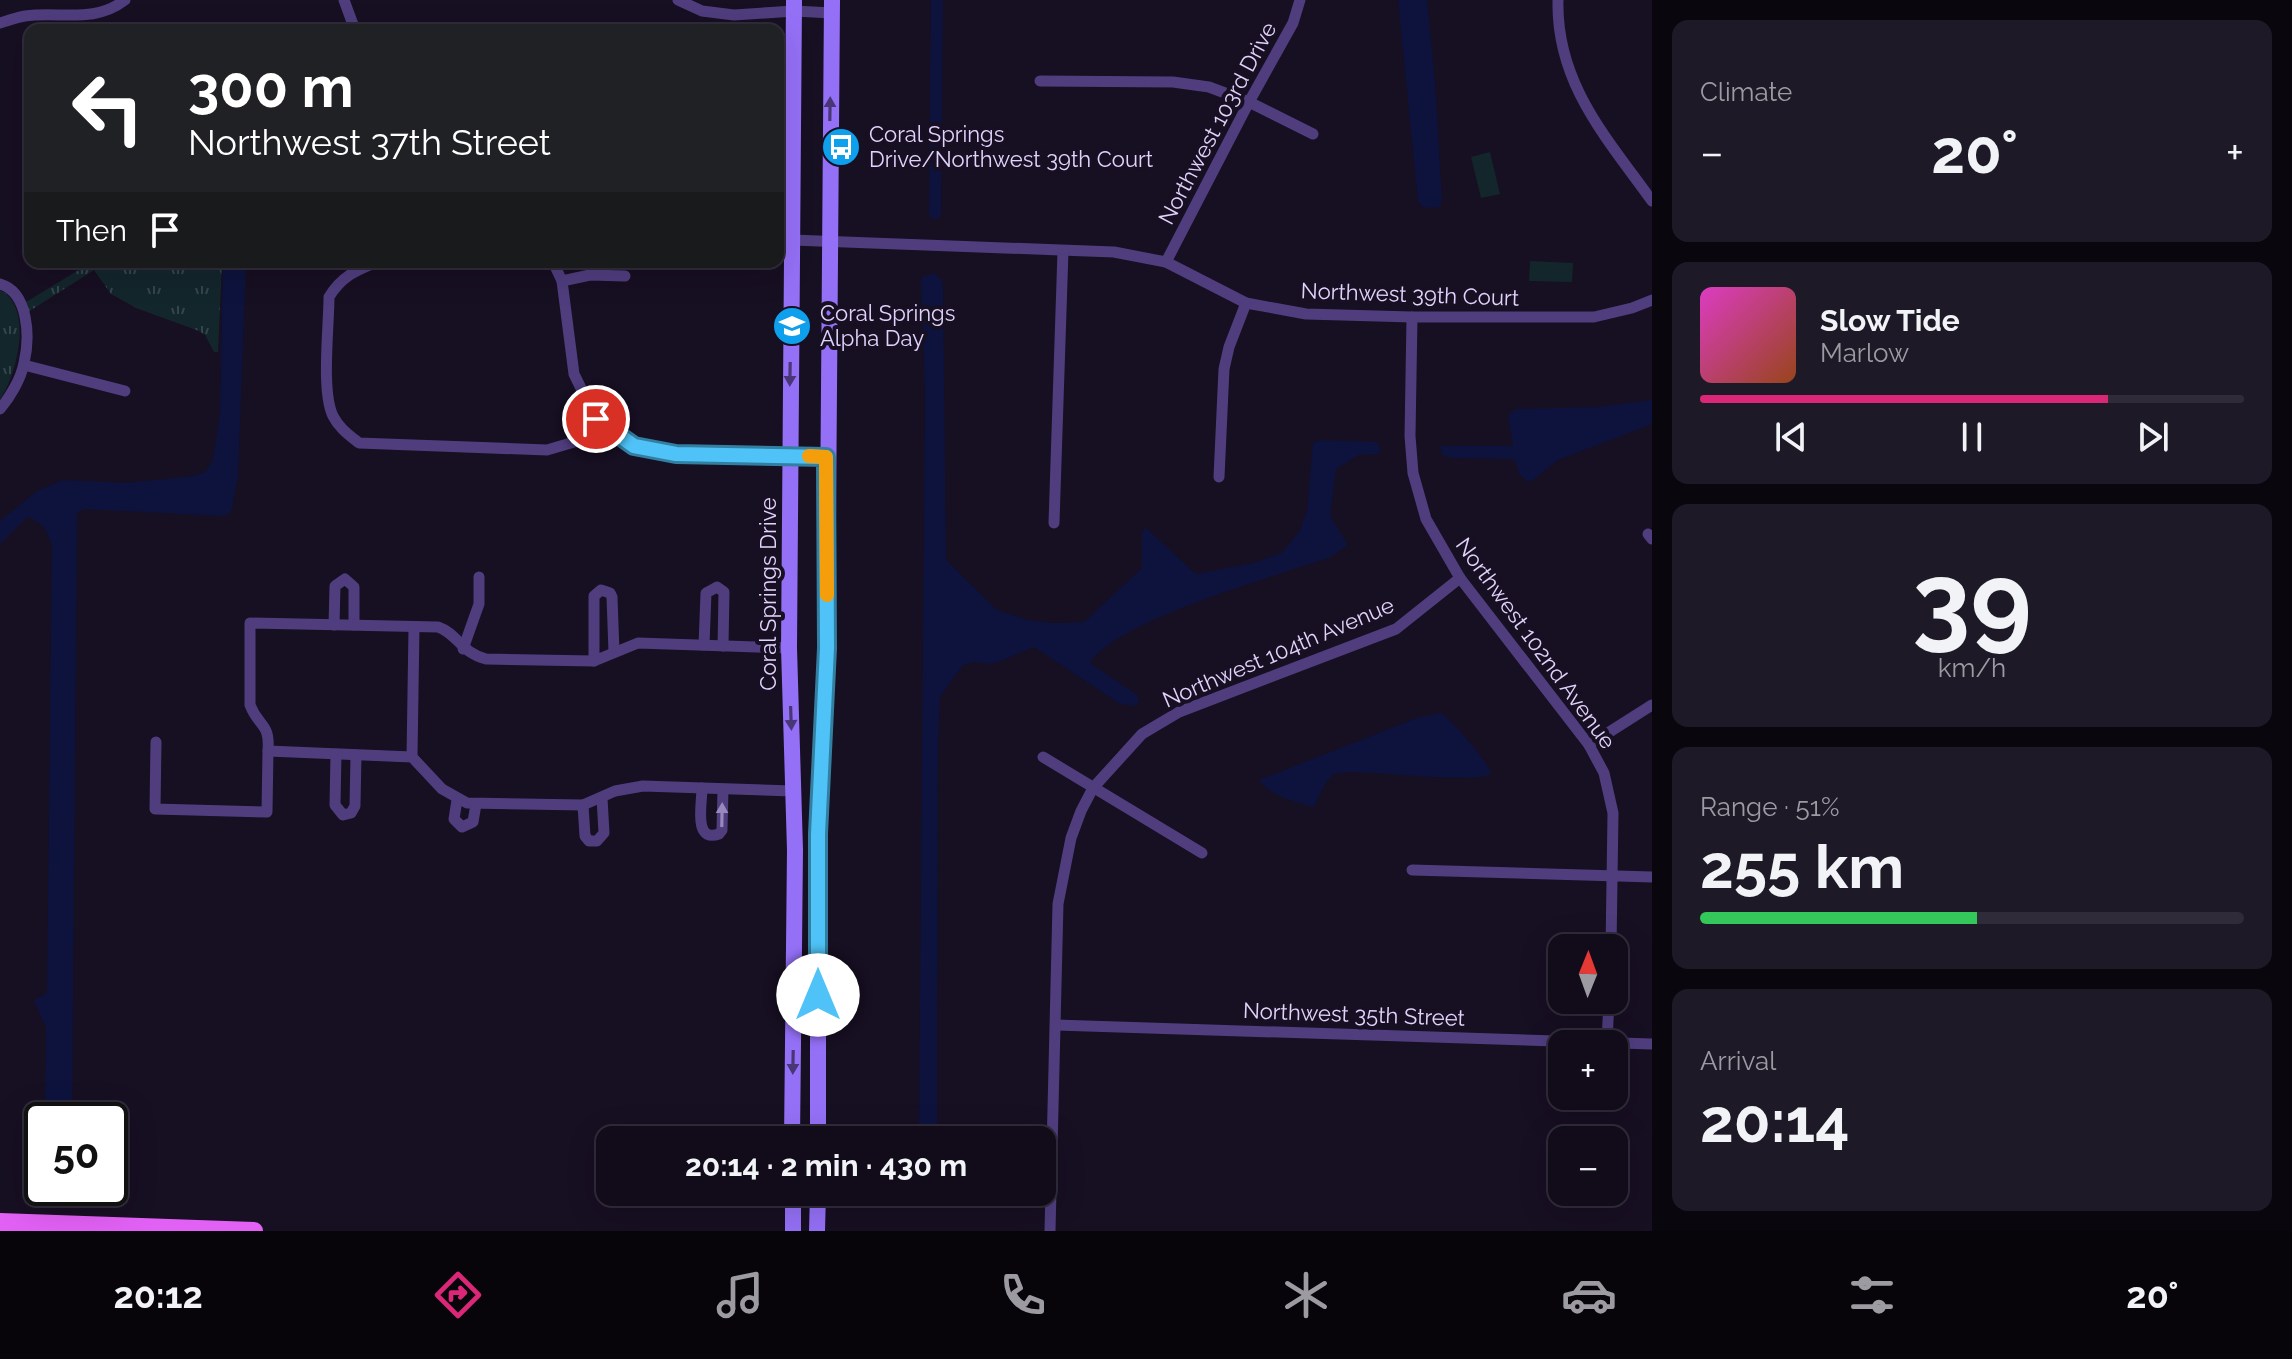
<!DOCTYPE html>
<meta charset="utf-8">
<style>
body{margin:0;font-family:Raleway,sans-serif;background:#1e1927;color:#f1f3f6;height:100vh;display:flex;flex-direction:column;font-size:30px;white-space:nowrap}
*{box-sizing:border-box;margin:0}
p{font-size:26px;color:#9c9ba2}
.icon{flex:none;width:44px;height:44px;fill:none;stroke:currentColor;stroke-width:2;stroke-linecap:round;stroke-linejoin:round}
.map{position:relative;flex:1;overflow:hidden}
.sheet{display:flex;flex-direction:column;gap:20px;padding:20px;background:#09060e;width:640px}
.sheet>*{flex:none}
.top-card{position:absolute;left:24px;top:24px;width:760px;height:244px;border-radius:16px;box-shadow:0 8px 32px #0002,0 0 0 2px #302b39;background:#202124;color:#fff;overflow:hidden}
.needle{width:52px;rotate:1deg}
.tools{position:absolute;left:1548px;top:934px;display:grid;gap:16px}
.tools a{display:grid;place-items:center;width:80px;height:80px;border-radius:16px;background:#110b1a;box-shadow:0 8px 32px #0002,0 0 0 2px #302b39;font-size:40px}
.speed{position:absolute;left:24px;top:1102px;display:flex;gap:16px;font-size:40px;font-weight:700;text-align:center}
.speed>*{display:grid;place-content:center;width:104px;height:104px;border-radius:50%;background:#110b1a;box-shadow:0 8px 32px #0002,0 0 0 2px #302b39;line-height:1}
.speed .limit{border:4px solid #111;border-radius:12px;background:#fff;color:#111}
.pin{position:absolute;display:grid;place-items:center;width:68px;height:68px;color:#fff;margin:-34px;border:4px solid #fff;border-radius:50%;box-shadow:0 2px 8px #0007}
.me{position:absolute;width:88px;margin:-44px;rotate:0deg;stroke-linejoin:round;filter:drop-shadow(0 0 6px #0008)}
.turn{display:flex;align-items:center;gap:28px;height:168px;padding:0 32px;font-size:36px}
.turn .icon{width:104px;height:104px;stroke-width:2.5}
.turn b{display:block;font-size:56px;line-height:68px}
.then{display:flex;align-items:center;height:76px;padding:0 32px;background:#0003;gap:16px;font-size:30px}
.big{font-size:60px;font-weight:700;line-height:1.1}
.sheet .card{flex:1;display:flex;flex-direction:column;justify-content:center;gap:12px;min-width:0;padding:0 28px;border-radius:16px;background:#1e1927}
.sheet .dial{align-items:center;gap:0}
.dial b{font-size:104px;line-height:1}
.song{display:flex;align-items:center;gap:24px}
.cover{width:96px;height:96px;border-radius:12px;background:linear-gradient(135deg,hsl(310 70% 55%),hsl(20 70% 35%))}
.played{height:8px;border-radius:4px;background:linear-gradient(90deg,#db2777 75%,#302b39 75%)}
.keys{display:flex;justify-content:space-around;direction:ltr}
.heat{display:flex;justify-content:space-between;align-items:center;font-size:44px;direction:ltr}
.charge{height:12px;border-radius:6px;background:linear-gradient(90deg,#34c759 51%,#302b39 0)}
.trip{position:absolute;left:596px;top:1126px;width:460px;height:80px;border-radius:16px;background:#110b1a;box-shadow:0 8px 32px #0002,0 0 0 2px #302b39;font-weight:700;line-height:80px;text-align:center}
.dock{display:flex;height:128px;justify-content:space-around;align-items:center;background:#07040a;color:#9c9ba2}
.dock .icon{width:56px;height:56px}
.dock .current{color:#db2777}
.dock b{font-size:36px;color:#f1f3f6}
main{display:flex;flex:1;min-height:0}
.map>svg:first-child{display:block}
</style>
<main>
<div class="map">
<svg width="1652" height="1231" viewBox="0 0 1652 1231">
<defs>
<pattern id="park-tufts" width="24" height="20" patternUnits="userSpaceOnUse" patternTransform="scale(2)"><rect width="24" height="20" fill="#13262c"/><path d="M3 7l-1-3M5 7V3M7 7l1-3M15 17l-1-3M17 17v-4M19 17l1-3" fill="none" stroke="#35454c"/></pattern>
</defs>
<rect width="100%" height="100%" fill="#170f22"/>
<!-- grass -->
<g fill="#13262c">
<path d="M 1490,152 L 1500,194 L 1481,198 L 1471,157 Z"/>
<path d="M 1530,261 L 1573,263 L 1572,282 L 1529,281 Z"/>
</g>
<!-- park -->
<g fill="url(#park-tufts)">
<path d="M 92,262 L 222,262 L 218,352 L 214,352 L 205,335 L 199,331 L 136,308 L 111,294 L 94,270 L 28,312 L 26,302 Z"/>
<path d="M 0,290 C 34,307 17,375 0,399 Z"/>
</g>
<!-- water -->
<g fill="#0d133d">
<path d="M 1398,0 L 1427,0 L 1435,82 L 1442,200 L 1440,207 L 1425,208 L 1418,202 Z"/>
<path d="M 223,262 L 246,262 L 238,476 L 231,512 L 223,516 L 84,509 L 77,513 L 72,1120 L 45,1120 L 46,1028 L 34,1000 L 47,993 L 52,544 L 44,527 L 28,516 L 0,544 L 0,521 L 37,491 L 63,480 L 126,483 L 193,476 L 205,472 L 212,462 L 220,415 Z"/>
<path d="M 934,273 L 942,280 L 943,287 L 946,560 L 997,610 L 1027,620 L 1053,623 L 1084,622 L 1142,568 L 1142,533 L 1145,527 L 1196,574 L 1254,563 L 1283,552 L 1300,530 L 1307,511 L 1313,443 L 1322,440 L 1377,442 L 1381,451 L 1377,454 L 1359,455 L 1336,469 L 1330,516 L 1348,545 L 1331,557 C 1277,576 1118,619 1090,663 L 1137,695 L 1139,701 L 1135,706 L 1120,704 L 1034,647 L 1001,661 L 989,664 L 975,662 L 963,665 L 940,697 L 938,744 L 937,1127 L 919,1127 L 925,390 L 921,283 L 922,277 Z"/>
<path d="M 1652,400 L 1652,424 L 1558,460 L 1532,481 L 1527,481 L 1520,475 L 1514,459 L 1453,458 L 1442,455 L 1440,446 L 1513,446 L 1508,416 L 1515,409 L 1599,407 Z"/>
<path d="M 1441,713 C 1452,720 1490,764 1491,774 C 1464,786 1345,765 1333,775 C 1324,782 1319,797 1314,807 C 1297,803 1268,795 1259,780 L 1417,718 Z"/>
</g>
<g fill="none" stroke-linecap="round" stroke-linejoin="round">
<!-- canal -->
<path stroke="#0d133d" stroke-width="12" d="M 935,213 L 937,0"/>
<!-- minor -->
<g stroke="#4f3d7e" stroke-width="11">
<path d="M 344,0 L 355,30"/>
<path d="M 678,0 L 702,11 L 734,15 L 794,11 L 832,13"/>
<path d="M 1558,0 C 1556,83 1606,137 1652,201"/>
<path d="M 0,23 C 8,21 17,17 25,16 C 60,11 94,24 125,0"/>
<path d="M 1040,81 L 1173,82 L 1209,87 L 1249,102 L 1313,134"/>
<path d="M 792,240 L 1114,252 L 1166,262 L 1246,303 L 1306,314 L 1412,317 L 1594,317 L 1632,308 L 1652,300"/>
<path d="M 377,262 C 356,270 341,277 329,297 C 329,326 321,392 333,416 C 339,428 349,435 359,443 L 547,450 L 574,442 L 596,419"/>
<path d="M 553,262 L 562,281 L 574,374 L 596,419 L 634,446 L 676,454 L 826,457"/>
<path d="M 1166,262 L 1249,102 L 1293,23 L 1300,0"/>
<path d="M 562,281 L 590,275 L 625,276"/>
<path d="M 0,284 C 29,292 30,338 24,363 C 21,379 10,397 0,409"/>
<path d="M 1412,317 L 1410,436 L 1413,473 L 1426,519 L 1460,578 L 1589,745 L 1604,773 L 1613,813 L 1611,948"/>
<path d="M 24,365 L 125,391"/>
<path d="M 1219,477 L 1224,369 L 1229,347 L 1246,303"/>
<path d="M 1054,523 L 1063,251"/>
<path d="M 1648,534 L 1652,539"/>
<path d="M 334,625 L 335,586 L 345,579 L 354,587 L 354,625"/>
<path d="M 704,645 L 706,593 L 717,587 L 724,592 L 723,646"/>
<path d="M 463,649 L 479,604 L 479,577"/>
<path d="M 594,661 L 594,596 L 601,590 L 610,593 L 612,597 L 614,652"/>
<path d="M 156,742 L 155,809 L 267,812 L 268,751 L 412,757 L 442,789 L 467,803 L 583,805 L 615,791 L 643,786 L 793,791"/>
<path d="M 1589,745 L 1652,705"/>
<path d="M 268,751 C 270,722 259,728 250,705 L 250,623 L 438,627 C 458,634 460,652 486,659 L 594,661 L 638,643 L 789,648"/>
<path d="M 336,754 L 335,805 L 343,815 L 351,813 L 355,806 L 356,755"/>
<path d="M 412,757 L 414,627"/>
<path d="M 1043,757 L 1202,853"/>
<path d="M 702,788 C 702,804 693,843 719,834 L 722,830 L 723,789"/>
<path d="M 457,800 L 454,819 L 462,827 L 473,822 L 476,804"/>
<path d="M 583,805 L 585,836 L 589,841 L 597,841 L 604,833 L 602,798"/>
<path d="M 1412,870 L 1652,877"/>
<path d="M 1056,1025 L 1652,1044"/>
<path d="M 1607,1042 L 1609,1000"/>
<path d="M 1050,1231 L 1058,904 L 1071,838 L 1081,811 L 1093,788 L 1142,734 L 1179,712 L 1396,629 L 1460,578"/>
</g>
<!-- secondary -->
<g stroke="#9470f6" stroke-width="16">
<path d="M 792,1140 L 795,850 L 789,648 L 794,0"/>
<path d="M 818,1140 L 818,836 L 827,648 L 832,0"/>
<path d="M 793,1192 L 793,1231"/>
<path d="M 817,1231 L 818,1192"/>
</g>
<!-- primary -->
<path stroke="#e261f5" stroke-width="18" d="M 0,1222 L 254,1231"/>
</g>
<!-- one-way arrows -->
<defs><path id="oneway-solid" d="M-6-.8H1V-3.2L6.5 0L1 3.2V.8H-6Z" transform="scale(2)"/></defs>
<g fill="#493677">
<use href="#oneway-solid" transform="translate(830 109) rotate(-89)"/>
<use href="#oneway-solid" transform="translate(790 374) rotate(91)"/>
<use href="#oneway-solid" transform="translate(791 718) rotate(88)"/>
<use href="#oneway-solid" transform="translate(793 1062) rotate(91)"/>
</g>
<use fill="#9888bd" href="#oneway-solid" transform="translate(722 815) rotate(-89)"/>
<g fill="none" stroke-linecap="round" stroke-linejoin="round">
<!-- route casing -->
<g stroke="#337fa1" stroke-width="20">
<path id="route" d="M 596,419 L 634,446 L 676,454 L 826,457 L 827,648 L 818,834 L 818,995"/>
</g>
<!-- route -->
<use href="#route" stroke="#4fc3f7" stroke-width="14"/>
<!-- slow -->
<path stroke="#f59e0b" stroke-width="14" d="M 809,456 L 826,457 L 827,595"/>
</g>
<!-- icons -->
<defs>
<g id="bus-disc" transform="scale(2)"><circle r="9.5" fill="#0fa0ed" stroke="#170f22"/><path d="M-5-6H5V4H4V6H2V4H-2V6H-4V4H-5ZM-3.5-4V0h7V-4ZM-3.5 1.2v1.5H-2V1.2ZM2 1.2v1.5H3.5V1.2Z" fill="#fff"/></g>
<g id="school-disc" transform="scale(2)"><circle r="9.5" fill="#0fa0ed" stroke="#170f22"/><path d="M0-5L7-2L0 1L-7-2ZM-4 1L0 2.5L4 1V4Q0 6-4 4Z" fill="#fff"/></g>
</defs>
<g fill-rule="evenodd">
<use href="#bus-disc" x="841" y="147"/>
<use href="#school-disc" x="792" y="326"/>
</g>
<g text-anchor="middle" stroke-width="8" stroke-linejoin="round" paint-order="stroke">
<!-- street labels -->
<g font-size="22" fill="#e2d3fc" stroke="#170f22">
<text transform="translate(1217 123) rotate(-62)" y="8">Northwest 103rd Drive</text>
<text transform="translate(1410 294) rotate(2)" y="8">Northwest 39th Court</text>
<text transform="translate(768 594) rotate(-90)" y="8">Coral Springs Drive</text>
<text transform="translate(1536 643) rotate(54)" y="8">Northwest 102nd Avenue</text>
<text transform="translate(1278 652) rotate(-23)" y="8">Northwest 104th Avenue</text>
<text transform="translate(1354 1014) rotate(2)" y="8">Northwest 35th Street</text>
</g>
<!-- poi labels -->
<g font-size="22" fill="#e2d3fc" stroke="#170f22" text-anchor="start">
<text x="869" y="142">Coral Springs<tspan x="869" dy="25">Drive/Northwest 39th Court</tspan></text>
<text x="820" y="321">Coral Springs<tspan x="820" dy="25">Alpha Day</tspan></text>
</g>
</g>
</svg>
<div class="tools">
<a><svg class="needle" viewBox="-14 -14 28 28"><path d="M0-13l5 13h-10z" fill="#e53935"/><path d="M0 13l5-13h-10z" fill="#9c9ba2"/></svg></a>
<a>+</a>
<a>−</a>
</div>
<div class="speed"><div class="limit">50</div></div>
<div class="pin" style="left:596px;top:419px;background:#d93025"><svg class="icon" aria-label="arrive" viewBox="0 0 24 24"><path d="M6 21V4h12l-3 4 3 4H6"/></svg></div>
<svg class="me" style="left:818px;top:995px" viewBox="-20 -20 40 40"><circle r="19" fill="#fff"/><path d="M0-13L10 11 0 6-10 11z" fill="#4fc3f7"/></svg>
<div class="trip">20:14 · 2 min · 430 m</div>
<div class="top-card">
<div class="turn"><svg class="icon" aria-label="left" viewBox="0 0 24 24"><path d="M17 20v-9H6M10 6l-5 5 5 5"/></svg><div><b>300 m</b>Northwest 37th Street</div></div>
<div class="then">Then<svg class="icon" aria-label="arrive" viewBox="0 0 24 24"><path d="M6 21V4h12l-3 4 3 4H6"/></svg></div>
</div>
</div>
<section class="sheet">
<div class="card"><p>Climate</p>
<div class="heat"><a>−</a><b class="big">20°</b><a>+</a></div>
</div>
<div class="card">
<div class="song"><i class="cover"></i><div><b>Slow Tide</b><p>Marlow</p></div></div>
<div class="played"></div>
<div class="keys"><svg class="icon" aria-label="previous" viewBox="0 0 24 24"><path d="M18 5L8 12l10 7zM5 5v14"/></svg><svg class="icon" aria-label="pause" viewBox="0 0 24 24"><path d="M8 5v14M16 5v14"/></svg><svg class="icon" aria-label="next" viewBox="0 0 24 24"><path d="M6 5l10 7-10 7zM19 5v14"/></svg></div>
</div>
<div class="card dial"><b>39</b><p>km/h</p></div>
<div class="card"><p>Range · 51%</p><b class="big">255 km</b><div class="charge"></div></div>
<div class="card"><p>Arrival</p><b class="big">20:14</b></div>
</section>
</main>
<nav class="dock">
<b>20:12</b>
<svg class="icon current" aria-label="directions" viewBox="0 0 24 24"><path d="M12 3l9 9-9 9-9-9zM9 14v-3h6M13 9l2 2-2 2"/></svg>
<svg class="icon" aria-label="music" viewBox="0 0 24 24"><path d="M9 18V5l10-2v13"/><circle cx="6" cy="18" r="3"/><circle cx="16" cy="16" r="3"/></svg>
<svg class="icon" aria-label="phone" viewBox="0 0 24 24"><path d="M5 4h4l2 5-3 2q2 4 5 5l2-3 5 2v4C11 20 4 13 5 4z"/></svg>
<svg class="icon" aria-label="climate" viewBox="0 0 24 24"><path d="M12 3v18M4 7l16 10M4 17L20 7"/></svg>
<svg class="icon" aria-label="car" viewBox="0 0 24 24"><path d="M5 17H2v-5l4-1 3-4h7l3 4 3 1v5h-3M9 17h6M6 11h13"/><circle cx="7" cy="17" r="2"/><circle cx="17" cy="17" r="2"/></svg>
<svg class="icon" aria-label="filters" viewBox="0 0 24 24"><path d="M4 7h16M4 17h16"/><circle cx="9" cy="7" r="2"/><circle cx="15" cy="17" r="2"/></svg>
<b>20°</b>
</nav>
